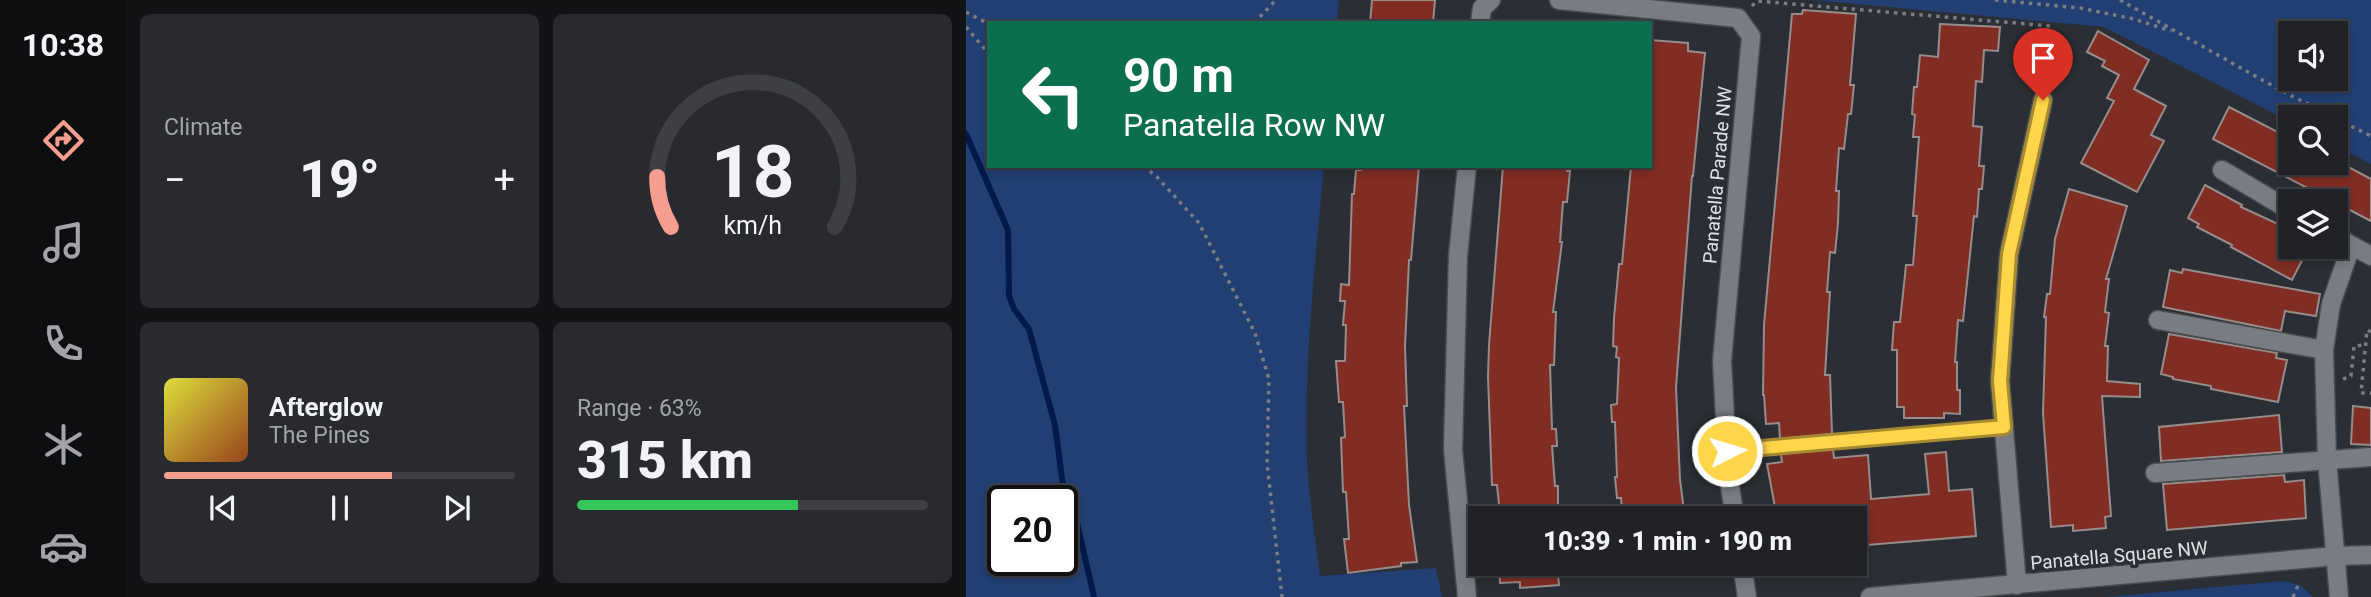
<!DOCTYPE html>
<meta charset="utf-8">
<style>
body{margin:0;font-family:Roboto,sans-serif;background:#282a2f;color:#f1f3f6;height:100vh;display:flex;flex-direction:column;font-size:26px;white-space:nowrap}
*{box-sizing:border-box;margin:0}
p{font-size:23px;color:#a2a4a7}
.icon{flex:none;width:38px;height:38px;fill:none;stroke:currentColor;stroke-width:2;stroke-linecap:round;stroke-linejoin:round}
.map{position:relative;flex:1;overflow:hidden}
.drawer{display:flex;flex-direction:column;gap:14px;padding:14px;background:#121315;width:840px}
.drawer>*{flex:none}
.top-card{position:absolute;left:21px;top:21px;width:665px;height:147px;border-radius:0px;box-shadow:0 4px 10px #0003,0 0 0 2px #3d3f44;background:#0b6e4f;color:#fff;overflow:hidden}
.tools{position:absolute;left:1312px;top:21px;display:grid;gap:14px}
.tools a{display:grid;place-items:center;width:70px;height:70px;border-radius:0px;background:#202227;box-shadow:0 4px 10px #0003,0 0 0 2px #3d3f44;font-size:35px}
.speed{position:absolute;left:21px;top:485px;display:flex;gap:14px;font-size:35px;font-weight:700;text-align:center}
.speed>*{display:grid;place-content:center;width:91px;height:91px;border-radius:50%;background:#202227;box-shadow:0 4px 10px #0003,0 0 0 2px #3d3f44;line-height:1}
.speed .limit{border:4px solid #111;border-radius:10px;background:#fff;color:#111}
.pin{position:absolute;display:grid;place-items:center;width:60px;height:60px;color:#fff;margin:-72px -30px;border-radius:50% 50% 50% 0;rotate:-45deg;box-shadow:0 0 7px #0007}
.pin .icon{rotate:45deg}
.me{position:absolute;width:77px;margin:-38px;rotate:85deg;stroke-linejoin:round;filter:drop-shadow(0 0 5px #0008)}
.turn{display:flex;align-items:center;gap:24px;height:147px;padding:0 21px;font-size:32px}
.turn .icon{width:91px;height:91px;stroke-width:2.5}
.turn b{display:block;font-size:49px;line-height:60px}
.big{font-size:52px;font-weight:800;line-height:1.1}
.drawer .tile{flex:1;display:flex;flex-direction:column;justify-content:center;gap:10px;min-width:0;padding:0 24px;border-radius:10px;background:#282a2f}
.drawer .dial{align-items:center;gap:0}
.dial svg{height:182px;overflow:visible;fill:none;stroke:#3d3f44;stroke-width:7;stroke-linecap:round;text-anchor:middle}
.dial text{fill:#f1f3f6;stroke:none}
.song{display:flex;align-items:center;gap:21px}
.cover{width:84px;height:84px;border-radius:10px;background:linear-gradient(135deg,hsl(60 70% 55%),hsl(20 70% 35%))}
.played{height:7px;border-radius:4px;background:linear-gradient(90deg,#f59d8e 65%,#3d3f44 65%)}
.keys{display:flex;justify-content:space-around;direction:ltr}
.heat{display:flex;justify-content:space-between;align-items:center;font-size:38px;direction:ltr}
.charge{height:10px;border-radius:5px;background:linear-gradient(90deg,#34c759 63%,#3d3f44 0)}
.drawer .tiles{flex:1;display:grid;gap:14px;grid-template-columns:repeat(2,1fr)}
.trip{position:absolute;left:502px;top:506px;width:399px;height:70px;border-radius:0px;background:#202227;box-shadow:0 4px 10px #0003,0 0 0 2px #3d3f44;font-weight:800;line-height:70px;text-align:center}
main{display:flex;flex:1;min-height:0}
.tabs{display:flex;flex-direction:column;width:126px;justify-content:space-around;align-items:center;background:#0d0e10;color:#a2a4a7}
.tabs .icon{width:49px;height:49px}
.tabs .selected{color:#f59d8e}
.tabs b{font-size:32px;color:#f1f3f6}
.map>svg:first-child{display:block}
</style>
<main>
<nav class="tabs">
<b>10:38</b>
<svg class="icon selected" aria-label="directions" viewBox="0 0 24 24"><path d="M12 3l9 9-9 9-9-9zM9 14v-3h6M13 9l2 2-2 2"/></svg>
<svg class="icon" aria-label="music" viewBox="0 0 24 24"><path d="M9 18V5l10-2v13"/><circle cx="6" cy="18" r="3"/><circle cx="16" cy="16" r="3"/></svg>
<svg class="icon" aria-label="phone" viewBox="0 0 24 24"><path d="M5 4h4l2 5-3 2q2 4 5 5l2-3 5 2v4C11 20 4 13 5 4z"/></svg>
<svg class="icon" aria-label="climate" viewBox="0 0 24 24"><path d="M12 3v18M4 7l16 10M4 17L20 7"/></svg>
<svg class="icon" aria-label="car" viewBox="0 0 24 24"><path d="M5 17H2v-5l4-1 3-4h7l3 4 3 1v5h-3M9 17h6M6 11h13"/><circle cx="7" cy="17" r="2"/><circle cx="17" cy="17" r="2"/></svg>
</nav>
<section class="drawer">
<div class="tiles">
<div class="tile"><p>Climate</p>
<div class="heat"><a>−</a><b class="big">19°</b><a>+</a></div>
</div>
<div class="tile dial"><svg viewBox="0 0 100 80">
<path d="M14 69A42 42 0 1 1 86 69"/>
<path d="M14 69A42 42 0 0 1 8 47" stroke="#f59d8e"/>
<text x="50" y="56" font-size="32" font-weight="700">18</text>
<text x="50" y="72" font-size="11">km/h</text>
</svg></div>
<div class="tile">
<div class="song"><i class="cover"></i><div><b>Afterglow</b><p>The Pines</p></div></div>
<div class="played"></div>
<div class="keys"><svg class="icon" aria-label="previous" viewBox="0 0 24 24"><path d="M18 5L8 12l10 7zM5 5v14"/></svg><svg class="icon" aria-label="pause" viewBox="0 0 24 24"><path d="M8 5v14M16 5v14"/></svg><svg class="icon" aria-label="next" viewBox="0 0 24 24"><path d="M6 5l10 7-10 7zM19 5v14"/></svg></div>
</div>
<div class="tile"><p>Range · 63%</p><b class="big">315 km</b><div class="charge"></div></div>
</div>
</section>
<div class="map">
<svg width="1405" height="597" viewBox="0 0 1405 597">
<rect width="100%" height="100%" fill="#2b2e34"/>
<!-- green -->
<g fill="#213f73" fill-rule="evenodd">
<path d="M 0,0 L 373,0 L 371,23 L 23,23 L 23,166 L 358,166 C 349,264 338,361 341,459 C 343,498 349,537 354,576 L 470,568 L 476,597 L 0,597 ZM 37,500 L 96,500 L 96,560 L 37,560 Z"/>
<path d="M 848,0 L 1405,0 L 1405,164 L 1370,146 L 1370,117 L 1325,117 L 1325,122 L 1138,27 ZM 1325,33 L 1370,33 L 1370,79 L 1325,79 Z"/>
<path d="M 1317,581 L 1334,585 L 1347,597 L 1140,597 Z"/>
</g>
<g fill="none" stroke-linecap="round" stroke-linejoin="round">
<!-- stream -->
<path stroke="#011a4a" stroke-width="6" d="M 0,134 L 42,230 L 43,296 L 48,309 L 63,329 L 89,425 L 97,486 L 107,505 L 128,597"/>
</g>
<!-- building -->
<g fill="#812d23" stroke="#958c8b" stroke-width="2">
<path d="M 406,0 L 469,0 L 467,23 L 404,23 Z"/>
<path d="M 837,10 L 890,14 L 884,85 L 888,85 L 885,114 L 882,114 L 878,149 L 873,148 L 870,191 L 873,191 L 872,223 L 869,253 L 864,252 L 861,292 L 864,292 L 859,375 L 864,375 L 866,434 L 814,439 L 813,423 L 800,424 L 798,395 L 797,395 L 798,325 L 826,14 L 836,14 Z"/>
<path d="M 974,24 L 1034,27 L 1032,51 L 1018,50 L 1016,82 L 1010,81 L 1007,126 L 1016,127 L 1013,166 L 1018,166 L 1016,189 L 1013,189 L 1011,217 L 1008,216 L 997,321 L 992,320 L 989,362 L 991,362 L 991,390 L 994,390 L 994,414 L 978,413 L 978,418 L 938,418 L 938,407 L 931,407 L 931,350 L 926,350 L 928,322 L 934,322 L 940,265 L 947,265 L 951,216 L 947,216 L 953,137 L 947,137 L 949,115 L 946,114 L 948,87 L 951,87 L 954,55 L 972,57 Z"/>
<path d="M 1132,31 L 1183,60 L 1168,89 L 1200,106 L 1185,135 L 1198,141 L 1171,192 L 1115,163 L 1148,101 L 1141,98 L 1153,75 L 1136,66 L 1139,61 L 1121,52 Z"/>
<path d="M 684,40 L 722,43 L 722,51 L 739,53 L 727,176 L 726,176 L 710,387 L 714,480 L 719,518 L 661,518 L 660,508 L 656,508 L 655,498 L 651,498 L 649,477 L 651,477 L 649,422 L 646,422 L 645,405 L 651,404 L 653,358 L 650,357 L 651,347 L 647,346 L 648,318 L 653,264 L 656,264 L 665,166 L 684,166 Z"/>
<path d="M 1263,107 L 1325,139 L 1325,163 L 1375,163 L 1405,179 L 1405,221 L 1247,139 Z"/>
<path d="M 396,166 L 453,166 L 445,260 L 443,260 L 439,346 L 441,406 L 438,406 L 443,505 L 451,562 L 435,563 L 435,566 L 382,573 L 378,539 L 383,539 L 380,492 L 377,492 L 375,438 L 379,437 L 377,402 L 373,402 L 370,361 L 379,361 L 380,325 L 377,325 L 379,301 L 374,301 L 375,284 L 383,285 L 386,194 L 388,194 L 390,170 L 395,170 Z"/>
<path d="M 537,166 L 601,166 L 601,171 L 604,171 L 601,202 L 597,202 L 594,242 L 596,242 L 587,312 L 590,312 L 588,365 L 584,365 L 586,429 L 590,429 L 591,446 L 586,446 L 589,486 L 592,486 L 592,514 L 547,518 L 546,513 L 534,514 L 531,485 L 526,485 L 522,377 L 523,345 Z"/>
<path d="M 1239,185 L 1276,205 L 1275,207 L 1325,230 L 1325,247 L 1343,247 L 1326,280 L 1265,247 L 1266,245 L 1231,227 L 1233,224 L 1222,218 Z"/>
<path d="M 1103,189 L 1161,206 L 1140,279 L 1143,279 L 1139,312 L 1143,313 L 1139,346 L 1142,346 L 1141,381 L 1174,384 L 1174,397 L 1136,396 L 1145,516 L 1139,517 L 1140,528 L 1107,531 L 1107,525 L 1085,527 L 1077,413 L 1080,317 L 1078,317 L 1081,294 L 1084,294 L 1089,239 Z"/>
<path d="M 1217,269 L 1354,294 L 1350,316 L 1319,311 L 1315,331 L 1197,307 L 1204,270 L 1216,273 Z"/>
<path d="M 1203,334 L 1311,353 L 1310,358 L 1321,360 L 1312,402 L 1245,389 L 1245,386 L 1207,379 L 1207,377 L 1195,374 Z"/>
<path d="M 1387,406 L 1405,408 L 1405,445 L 1385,444 Z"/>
<path d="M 1313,415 L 1316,452 L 1195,461 L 1193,427 Z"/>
<path d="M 867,449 L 868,458 L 902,455 L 905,499 L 963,494 L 959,454 L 980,452 L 983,491 L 1006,489 L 1010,536 L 889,546 L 889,518 L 811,518 L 801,464 L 816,462 L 815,454 Z"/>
<path d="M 1318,475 L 1319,482 L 1338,480 L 1340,518 L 1201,530 L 1197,484 Z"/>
<path d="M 533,564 L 591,564 L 593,585 L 554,588 L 554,582 L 534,583 Z"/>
</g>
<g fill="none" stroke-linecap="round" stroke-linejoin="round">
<!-- lane casing -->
<g stroke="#494c4f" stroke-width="13">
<path id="lane" d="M 761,451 L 1038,427"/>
</g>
<!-- street casing -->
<g stroke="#494c4f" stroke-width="21">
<g id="street">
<path d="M 593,0 L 772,18 L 785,36 L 756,361 L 762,474 L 769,518"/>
<path d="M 514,23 L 516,8 L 525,0"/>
<path d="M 501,166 L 492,256 L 487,449 L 501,597"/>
<path d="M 1256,170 L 1325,211"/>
<path d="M 1370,237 L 1405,256"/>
<path d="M 1192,320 L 1358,350"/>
<path d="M 1189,473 L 1405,457"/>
<path d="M 776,564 L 781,597"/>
<path d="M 1051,585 L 1034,381 L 1043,254 L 1077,100"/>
<path d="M 904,597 L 1370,556 L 1405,555"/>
<path d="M 1373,597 L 1361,460 L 1358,350 L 1365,304 L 1385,246"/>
</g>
</g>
<!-- path -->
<g stroke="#7a7d82" stroke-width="3.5" stroke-dasharray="3.5 5" stroke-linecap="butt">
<path d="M 1029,0 L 1114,8 L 1168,19 L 1205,31"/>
<path d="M 1154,0 L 1314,90 L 1368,117"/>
<path d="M 786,6 L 791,1 L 1084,26 L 1079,81"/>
<path d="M 0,12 L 23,24"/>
<path d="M 288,23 L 310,0"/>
<path d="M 0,27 L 23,54"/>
<path d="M 1370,119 L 1405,136"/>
<path d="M 177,166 L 190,176 L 233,223 L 289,333 L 303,379 L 301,463 L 316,597"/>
<path d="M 1405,332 L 1401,330 L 1395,393 L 1405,393"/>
<path d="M 1377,379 L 1385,376 L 1388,346 L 1399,345"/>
<path d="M 1327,597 L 1333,583"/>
</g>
<!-- lane -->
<use href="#lane" stroke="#797d83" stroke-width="10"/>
<!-- street -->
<use href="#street" stroke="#797d83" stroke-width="18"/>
</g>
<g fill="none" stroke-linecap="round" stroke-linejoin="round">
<!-- route casing -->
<g stroke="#a68a30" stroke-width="18">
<path id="route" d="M 761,451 L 1038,427 L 1034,381 L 1043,254 L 1077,100"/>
</g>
<!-- route -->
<use href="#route" stroke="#ffd54a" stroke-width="12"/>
</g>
<g text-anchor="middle" stroke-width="7" stroke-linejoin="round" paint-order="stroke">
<!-- street labels -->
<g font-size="19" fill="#dee1e4" stroke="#2b2e34">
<text transform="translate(751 175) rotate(-85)" y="7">Panatella Parade NW</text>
<text transform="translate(1153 555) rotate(-5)" y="7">Panatella Square NW</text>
</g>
</g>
</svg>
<div class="tools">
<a><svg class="icon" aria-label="sound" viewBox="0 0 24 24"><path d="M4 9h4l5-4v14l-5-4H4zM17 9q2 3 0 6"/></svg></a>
<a><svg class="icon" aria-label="search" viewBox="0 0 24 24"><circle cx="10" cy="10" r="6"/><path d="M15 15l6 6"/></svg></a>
<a><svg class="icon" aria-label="layers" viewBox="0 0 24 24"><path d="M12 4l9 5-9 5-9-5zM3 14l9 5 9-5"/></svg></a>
</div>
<div class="speed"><div class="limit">20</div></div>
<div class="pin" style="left:1077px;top:100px;background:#d93025"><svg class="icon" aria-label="arrive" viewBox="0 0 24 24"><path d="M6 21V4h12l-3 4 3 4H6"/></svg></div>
<svg class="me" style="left:761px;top:451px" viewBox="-20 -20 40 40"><circle r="17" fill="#ffd54a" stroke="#fff" stroke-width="3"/><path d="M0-11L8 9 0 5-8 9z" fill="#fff"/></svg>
<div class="trip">10:39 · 1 min · 190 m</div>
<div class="top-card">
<div class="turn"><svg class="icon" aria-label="left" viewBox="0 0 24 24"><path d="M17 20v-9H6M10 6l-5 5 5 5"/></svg><div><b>90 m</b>Panatella Row NW</div></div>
</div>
</div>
</main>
